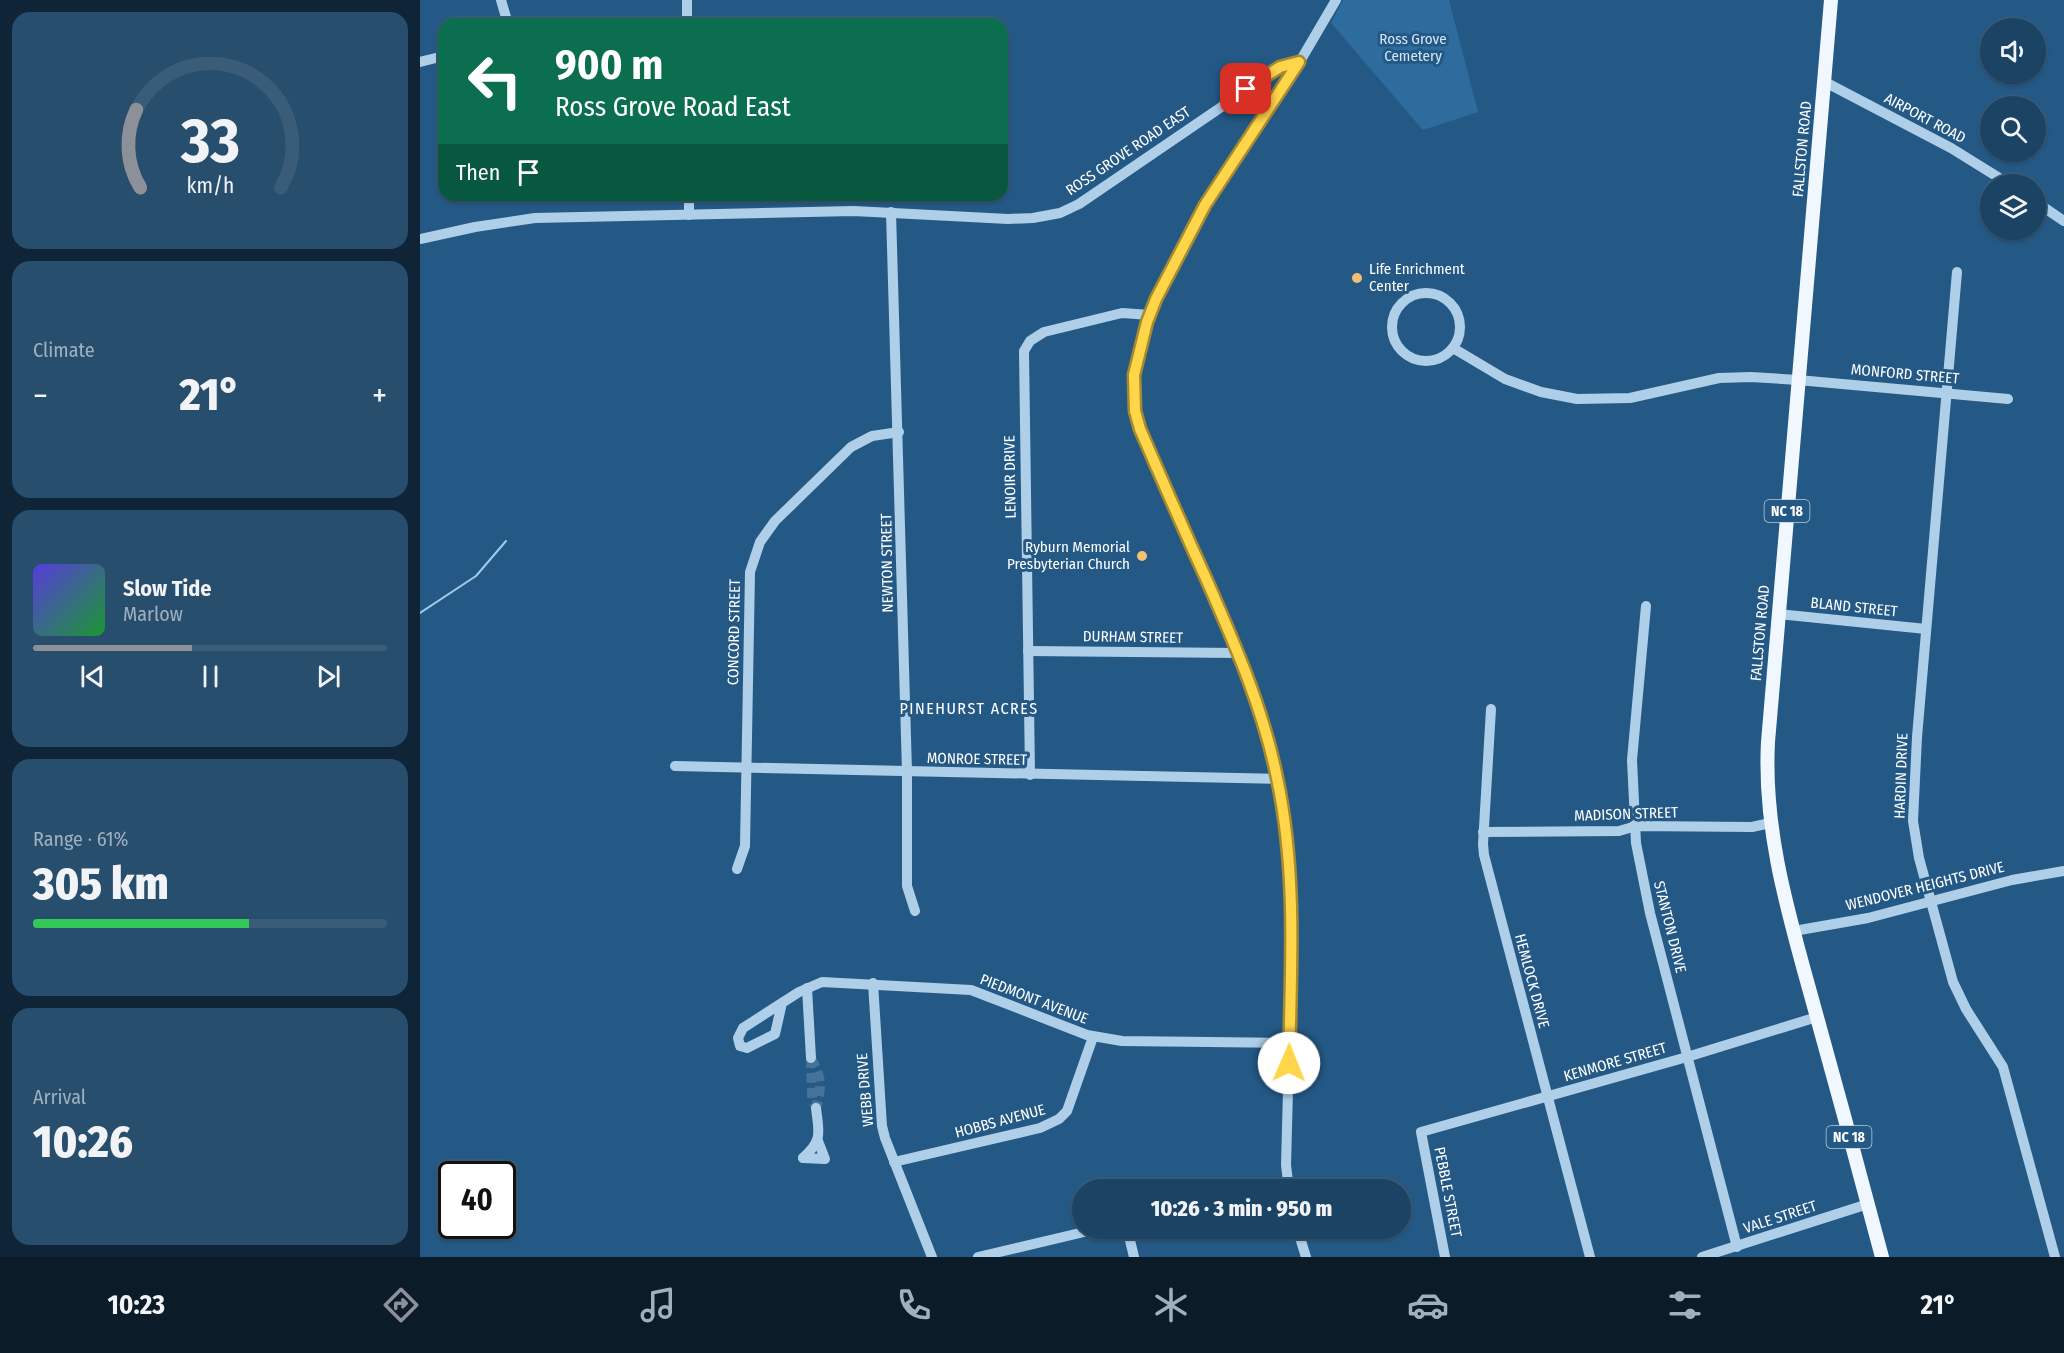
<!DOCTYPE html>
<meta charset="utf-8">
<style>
body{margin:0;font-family:"Fira Sans Condensed",sans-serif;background:#284e6d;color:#f1f3f6;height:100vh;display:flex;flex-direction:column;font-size:22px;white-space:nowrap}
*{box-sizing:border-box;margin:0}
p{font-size:20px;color:#a0b0bf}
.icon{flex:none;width:33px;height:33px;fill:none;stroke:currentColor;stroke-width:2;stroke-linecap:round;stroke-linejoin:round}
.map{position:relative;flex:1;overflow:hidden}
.details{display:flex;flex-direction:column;gap:12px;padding:12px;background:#0f2537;width:420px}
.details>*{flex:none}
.guide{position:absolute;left:18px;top:18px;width:570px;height:183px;border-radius:18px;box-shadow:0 2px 4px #0004,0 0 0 2px #395c78;background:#0b6e4f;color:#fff;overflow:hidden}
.tools{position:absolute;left:1560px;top:18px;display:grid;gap:12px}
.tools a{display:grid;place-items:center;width:66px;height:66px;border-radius:50%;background:#1b4364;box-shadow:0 2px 4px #0004,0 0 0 2px #395c78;font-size:30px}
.speed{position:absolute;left:18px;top:1161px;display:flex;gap:12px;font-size:30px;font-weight:700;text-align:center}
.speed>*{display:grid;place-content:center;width:78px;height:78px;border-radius:50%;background:#1b4364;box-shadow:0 2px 4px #0004,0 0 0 2px #395c78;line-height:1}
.speed .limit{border:3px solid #111;border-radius:9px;background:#fff;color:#111}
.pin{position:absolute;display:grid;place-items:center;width:51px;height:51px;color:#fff;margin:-26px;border-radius:12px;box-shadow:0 3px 9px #0006}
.me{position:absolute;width:66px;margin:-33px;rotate:1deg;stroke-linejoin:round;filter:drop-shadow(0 0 4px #0008)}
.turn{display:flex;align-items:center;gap:21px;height:126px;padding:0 18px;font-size:27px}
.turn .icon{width:78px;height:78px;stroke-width:2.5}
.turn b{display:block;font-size:42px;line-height:51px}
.then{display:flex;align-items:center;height:57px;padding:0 18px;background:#0003;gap:12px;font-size:22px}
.big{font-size:45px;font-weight:800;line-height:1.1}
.details .card{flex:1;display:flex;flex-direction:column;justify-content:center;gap:9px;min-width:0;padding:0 21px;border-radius:18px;background:#284e6d}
.details .dial{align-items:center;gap:0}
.dial svg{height:156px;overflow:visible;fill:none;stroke:#395c78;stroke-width:7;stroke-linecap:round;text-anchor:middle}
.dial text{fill:#f1f3f6;stroke:none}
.song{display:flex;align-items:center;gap:18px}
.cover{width:72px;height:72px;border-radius:9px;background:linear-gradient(135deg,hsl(250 70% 55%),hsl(130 70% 35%))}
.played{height:6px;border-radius:3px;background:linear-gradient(90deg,#8c9099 45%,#395c78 45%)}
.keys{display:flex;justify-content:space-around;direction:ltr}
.heat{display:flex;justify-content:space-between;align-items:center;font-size:33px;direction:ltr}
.charge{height:9px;border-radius:4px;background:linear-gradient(90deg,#34c759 61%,#395c78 0)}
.trip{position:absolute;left:652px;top:1179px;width:339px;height:60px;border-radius:30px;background:#1b4364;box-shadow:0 2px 4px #0004,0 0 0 2px #395c78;font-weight:800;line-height:60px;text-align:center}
.menu{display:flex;height:96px;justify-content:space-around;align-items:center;background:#0b1b28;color:#a0b0bf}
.menu .icon{width:42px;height:42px}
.menu .current{color:#8c9099}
.menu b{font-size:27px;color:#f1f3f6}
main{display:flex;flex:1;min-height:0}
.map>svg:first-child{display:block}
</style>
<main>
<section class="details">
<div class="card dial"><svg viewBox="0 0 100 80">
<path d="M14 69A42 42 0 1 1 86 69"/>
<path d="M14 69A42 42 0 0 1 12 29" stroke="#8c9099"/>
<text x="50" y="56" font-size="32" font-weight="700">33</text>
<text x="50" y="72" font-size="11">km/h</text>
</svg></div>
<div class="card"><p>Climate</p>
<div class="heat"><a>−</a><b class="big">21°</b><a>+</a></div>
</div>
<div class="card">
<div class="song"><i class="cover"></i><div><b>Slow Tide</b><p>Marlow</p></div></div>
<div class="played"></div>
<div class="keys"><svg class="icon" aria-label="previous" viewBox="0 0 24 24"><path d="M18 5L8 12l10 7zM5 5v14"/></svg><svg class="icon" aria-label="pause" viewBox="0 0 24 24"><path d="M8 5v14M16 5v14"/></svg><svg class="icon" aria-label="next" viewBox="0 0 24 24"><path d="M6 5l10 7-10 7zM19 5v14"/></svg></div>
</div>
<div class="card"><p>Range · 61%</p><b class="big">305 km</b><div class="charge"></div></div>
<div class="card"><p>Arrival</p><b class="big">10:26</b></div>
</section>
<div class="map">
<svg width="1644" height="1257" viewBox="0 0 1644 1257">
<rect width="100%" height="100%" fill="#245986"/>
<!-- green -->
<path fill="#2e6c9e" d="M 923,0 L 1029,0 L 1058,112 L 1003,130 L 911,23 Z"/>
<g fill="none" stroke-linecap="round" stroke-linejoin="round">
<!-- stream -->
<path stroke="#a3cbe9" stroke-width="2" d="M 0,613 L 56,576 L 86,541"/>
<!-- minor-tunnel -->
<g stroke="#457298" stroke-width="10" stroke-dasharray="10 5" stroke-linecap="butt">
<path d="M 391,1058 C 402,1079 402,1085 396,1108"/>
<path d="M 391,1058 L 392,1098 L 396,1108"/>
</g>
<!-- minor -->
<g stroke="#afcfe9" stroke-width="10">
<path d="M 81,0 L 88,24"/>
<path d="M 267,24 L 267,0"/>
<path d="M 0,62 L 24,56"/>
<path d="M 1405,82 L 1531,148 L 1589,184"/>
<path d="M 269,195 L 269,215"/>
<path d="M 1616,202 L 1644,221"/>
<path d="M 471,212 L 487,772 L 487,886 L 495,911"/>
<path d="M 0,239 L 55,227 L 115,218 L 434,211 L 588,219 L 613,218 L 640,213 L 659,204 L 860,67 L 879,62"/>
<path d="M 1537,272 L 1497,737 L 1493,821 L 1499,858 L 1533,982 L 1546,1009 L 1583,1067 L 1635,1257"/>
<circle cx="1006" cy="327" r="34"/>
<path d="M 1033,348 L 1085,379 L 1121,392 L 1157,399 L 1210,398 L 1299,378 L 1331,377 L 1378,380 L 1588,399"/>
<path d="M 1226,606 L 1212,760 L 1216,843 L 1230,913 L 1317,1247"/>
<path d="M 1358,614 L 1506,629"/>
<path d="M 608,651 L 818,653"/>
<path d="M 1071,709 L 1063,844 L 1064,855 L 1170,1257"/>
<path d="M 255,766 L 858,779"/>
<path d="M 610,775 L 604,351 L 610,341 L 624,332 L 702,313 L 730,315"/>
<path d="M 1063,832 L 1199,831 L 1216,826 L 1332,827 L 1350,823"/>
<path d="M 317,869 L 325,846 L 330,572 L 340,542 L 355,521 L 431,447 L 452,436 L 479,432"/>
<path d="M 1374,931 L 1448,918 L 1592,880 L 1644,871"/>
<path d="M 453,983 L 462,1126 L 465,1138 L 512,1257"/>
<path d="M 387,988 L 391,1058"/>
<path d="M 362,1003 L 355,1034 L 327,1048 L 320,1046 L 318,1038 L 323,1028 L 379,992 L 402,982 L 551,990 L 667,1035 L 702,1041 L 869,1043"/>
<path d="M 383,1158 C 403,1140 399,1133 396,1108"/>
<path d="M 383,1158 L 405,1159 L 398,1141"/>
<path d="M 474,1162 L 620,1128 L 639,1119 L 647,1111 L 673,1037"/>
<path d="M 839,1190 L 868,1182"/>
<path d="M 869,1190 L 866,1165 L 872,944 L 869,865 L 858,779 L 841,719 L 818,653 L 720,429 L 715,411 L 714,375 L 722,340 L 736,299 L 778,217 L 865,87 L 916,0"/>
<path d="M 707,1228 L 714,1257"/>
<path d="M 877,1228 L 886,1257"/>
<path d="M 558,1257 L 681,1228"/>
<path d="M 1025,1257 L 1001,1132 L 1267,1057 L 1397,1017"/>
<path d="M 1282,1257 L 1448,1204"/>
</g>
<!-- major -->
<path stroke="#f1f7fe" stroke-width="14" d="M 1411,0 L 1348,742 C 1343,835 1371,922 1395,1010 C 1418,1092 1440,1175 1462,1257"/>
</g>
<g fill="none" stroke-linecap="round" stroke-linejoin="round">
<!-- route casing -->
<g stroke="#a68a30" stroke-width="15">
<path id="route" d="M 826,89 L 860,67 L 879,62 L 785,205 L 736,299 L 727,322 L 714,375 L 715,411 L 720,429 C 741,477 762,526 784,574 C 813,640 843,707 857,778 C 877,871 871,968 869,1063"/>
</g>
<!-- route -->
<use href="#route" stroke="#ffd54a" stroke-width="10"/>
</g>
<!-- markers -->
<g fill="#f3c172" stroke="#245986" stroke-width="2">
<circle cx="937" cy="278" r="6"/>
<circle cx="722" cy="556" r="6"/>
</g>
<g text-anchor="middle" stroke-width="6" stroke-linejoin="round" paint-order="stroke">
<!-- shield labels -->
<g fill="#245986" stroke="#bdcddb" stroke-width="1.5">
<rect x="1344.5" y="500" width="45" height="22" rx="4.5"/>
<rect x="1406.5" y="1126" width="45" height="22" rx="4.5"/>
</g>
<g font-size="14" font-weight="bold" fill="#fff">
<text x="1367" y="516">NC 18</text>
<text x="1429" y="1142">NC 18</text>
</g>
<!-- park labels -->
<g font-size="15" fill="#d2e6f7" stroke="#245986">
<text x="993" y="44">Ross Grove<tspan x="993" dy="17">Cemetery</tspan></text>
</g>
<!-- street labels -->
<g font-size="15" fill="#fff" stroke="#245986">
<text transform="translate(1505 118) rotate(28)" y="5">AIRPORT ROAD</text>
<text transform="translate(1382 149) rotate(-85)" y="5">FALLSTON ROAD</text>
<text transform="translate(708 151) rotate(-34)" y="5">ROSS GROVE ROAD EAST</text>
<text transform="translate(1485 374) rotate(5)" y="5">MONFORD STREET</text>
<text transform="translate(590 477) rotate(-91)" y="5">LENOIR DRIVE</text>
<text transform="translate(467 563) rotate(-91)" y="5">NEWTON STREET</text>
<text transform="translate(1434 607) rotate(6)" y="5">BLAND STREET</text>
<text transform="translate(314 632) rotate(-89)" y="5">CONCORD STREET</text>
<text transform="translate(1340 633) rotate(-85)" y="5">FALLSTON ROAD</text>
<text transform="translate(713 637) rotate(1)" y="5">DURHAM STREET</text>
<text transform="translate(557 759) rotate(1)" y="5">MONROE STREET</text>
<text transform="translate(1481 776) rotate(-88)" y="5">HARDIN DRIVE</text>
<text transform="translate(1206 814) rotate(-2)" y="5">MADISON STREET</text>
<text transform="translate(1505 886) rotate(-14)" y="5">WENDOVER HEIGHTS DRIVE</text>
<text transform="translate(1250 927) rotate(76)" y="5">STANTON DRIVE</text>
<text transform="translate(1112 981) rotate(75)" y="5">HEMLOCK DRIVE</text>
<text transform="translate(614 999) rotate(21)" y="5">PIEDMONT AVENUE</text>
<text transform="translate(1195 1062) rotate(-16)" y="5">KENMORE STREET</text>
<text transform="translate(445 1090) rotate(-95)" y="5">WEBB DRIVE</text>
<text transform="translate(580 1121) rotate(-15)" y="5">HOBBS AVENUE</text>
<text transform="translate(1028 1192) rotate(79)" y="5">PEBBLE STREET</text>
<text transform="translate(1360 1217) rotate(-18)" y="5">VALE STREET</text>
</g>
<!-- poi labels -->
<g font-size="15" fill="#fff" stroke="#245986" text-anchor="start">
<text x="949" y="274">Life Enrichment<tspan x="949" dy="17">Center</tspan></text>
<text x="710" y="552" text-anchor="end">Ryburn Memorial<tspan x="710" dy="17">Presbyterian Church</tspan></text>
</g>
<!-- neighbourhood labels -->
<g font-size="16" letter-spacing="1.5" fill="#fff" stroke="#245986">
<text x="549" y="714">PINEHURST ACRES</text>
</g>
</g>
</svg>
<div class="tools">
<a><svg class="icon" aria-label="sound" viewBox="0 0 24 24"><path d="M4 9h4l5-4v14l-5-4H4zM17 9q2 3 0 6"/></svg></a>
<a><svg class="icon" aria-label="search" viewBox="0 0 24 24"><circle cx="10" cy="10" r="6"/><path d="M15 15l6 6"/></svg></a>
<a><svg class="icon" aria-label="layers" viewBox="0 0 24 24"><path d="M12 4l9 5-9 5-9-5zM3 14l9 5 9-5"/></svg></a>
</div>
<div class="speed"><div class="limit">40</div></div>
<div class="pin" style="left:826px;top:89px;background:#d93025"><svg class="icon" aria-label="arrive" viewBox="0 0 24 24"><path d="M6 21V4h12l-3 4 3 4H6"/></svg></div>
<svg class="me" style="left:869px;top:1063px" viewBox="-20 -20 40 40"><circle r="19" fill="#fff"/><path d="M0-13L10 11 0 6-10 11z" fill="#ffd54a"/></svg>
<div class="trip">10:26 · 3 min · 950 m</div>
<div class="guide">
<div class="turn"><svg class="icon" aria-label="left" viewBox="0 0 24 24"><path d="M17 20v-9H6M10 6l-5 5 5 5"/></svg><div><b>900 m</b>Ross Grove Road East</div></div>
<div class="then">Then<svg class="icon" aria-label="arrive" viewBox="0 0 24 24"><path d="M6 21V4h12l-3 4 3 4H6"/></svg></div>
</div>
</div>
</main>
<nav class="menu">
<b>10:23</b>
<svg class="icon current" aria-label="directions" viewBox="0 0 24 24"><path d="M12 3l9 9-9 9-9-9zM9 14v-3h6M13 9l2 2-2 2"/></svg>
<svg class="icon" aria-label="music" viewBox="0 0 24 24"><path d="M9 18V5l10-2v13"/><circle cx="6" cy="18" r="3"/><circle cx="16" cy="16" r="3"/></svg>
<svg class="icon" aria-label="phone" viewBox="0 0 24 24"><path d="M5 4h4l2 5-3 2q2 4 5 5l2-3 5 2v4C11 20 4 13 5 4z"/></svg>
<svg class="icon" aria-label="climate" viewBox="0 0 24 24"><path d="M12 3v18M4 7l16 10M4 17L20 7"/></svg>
<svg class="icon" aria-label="car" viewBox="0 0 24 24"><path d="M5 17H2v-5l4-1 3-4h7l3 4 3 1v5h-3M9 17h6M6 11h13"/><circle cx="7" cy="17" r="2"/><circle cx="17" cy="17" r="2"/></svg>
<svg class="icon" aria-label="filters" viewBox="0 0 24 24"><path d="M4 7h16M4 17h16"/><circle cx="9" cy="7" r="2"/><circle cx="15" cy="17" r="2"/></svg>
<b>21°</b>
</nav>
